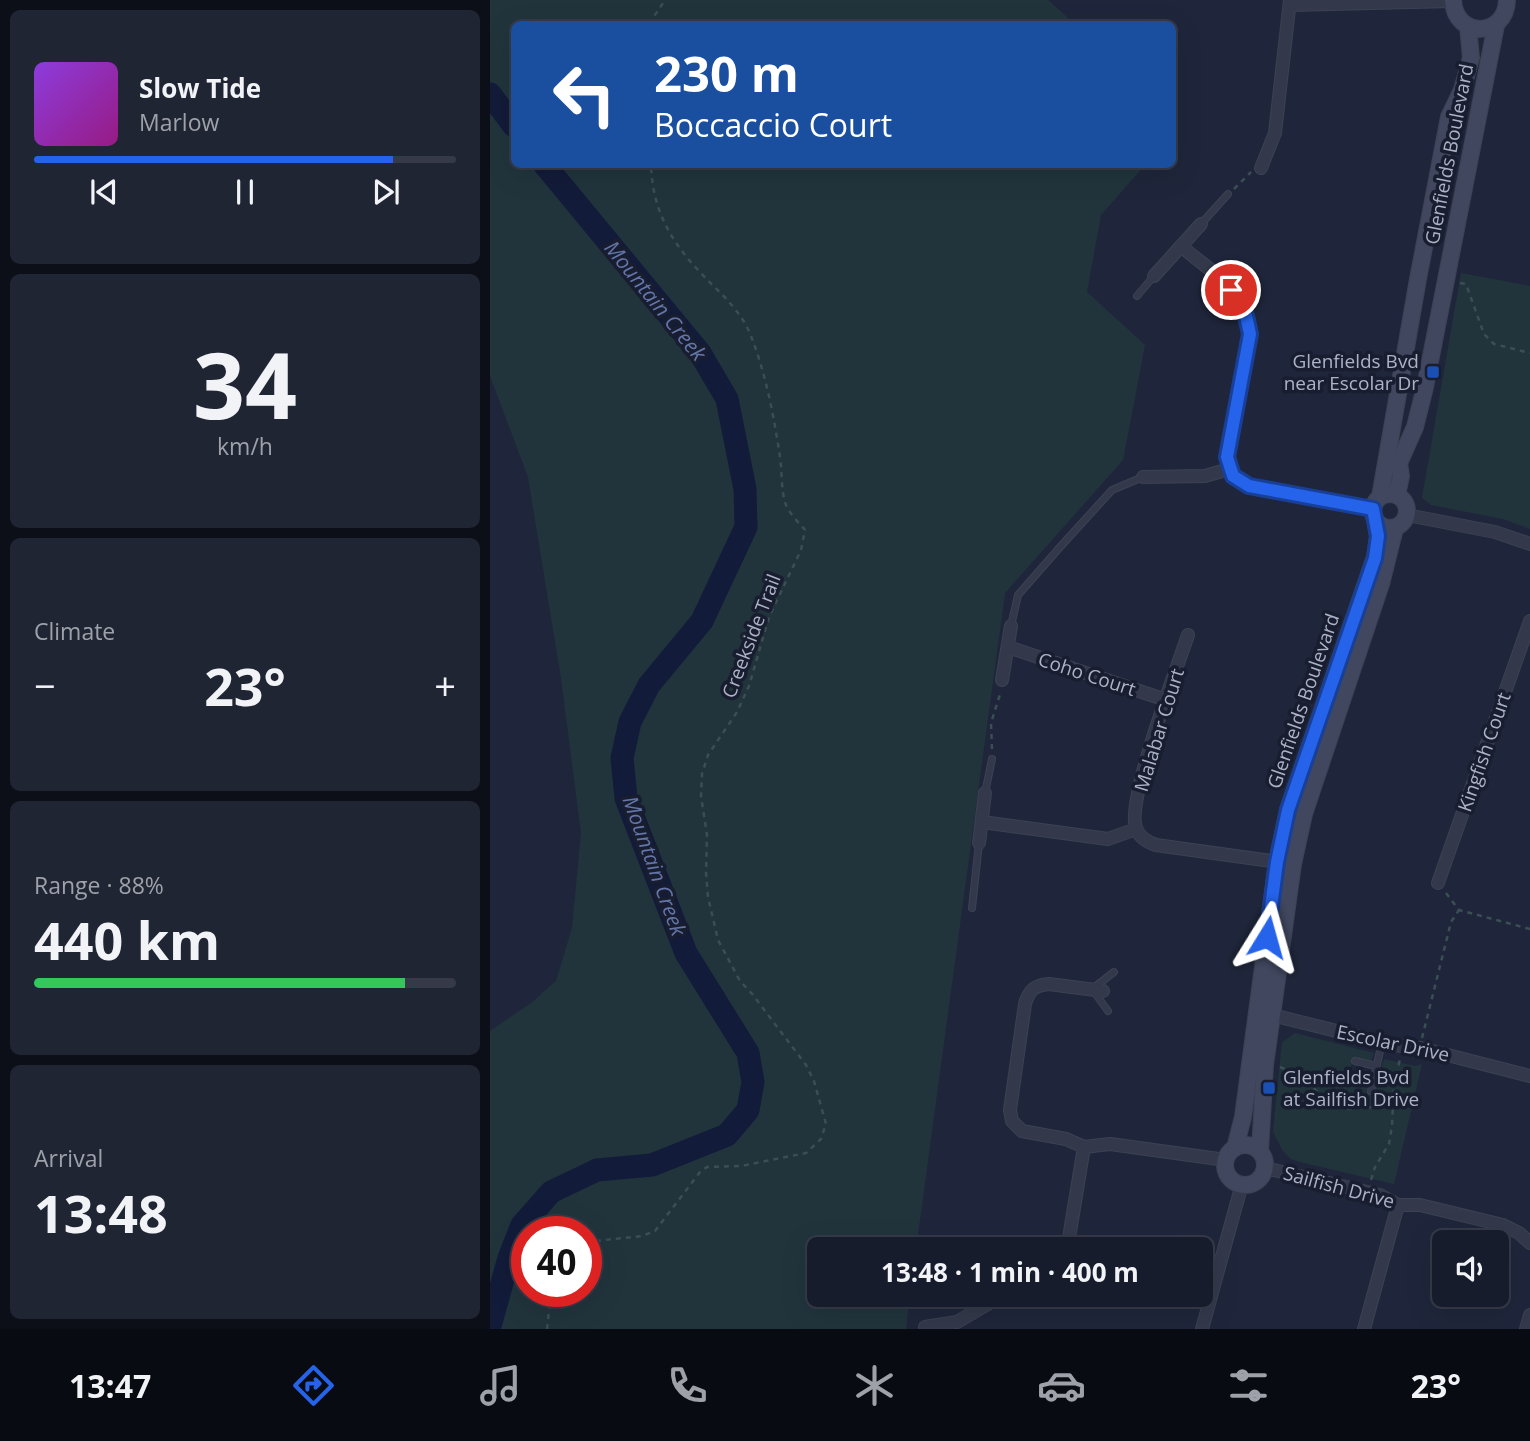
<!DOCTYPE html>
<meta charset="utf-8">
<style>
body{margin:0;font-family:"Open Sans",sans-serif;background:#202534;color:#f1f3f6;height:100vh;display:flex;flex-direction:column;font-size:26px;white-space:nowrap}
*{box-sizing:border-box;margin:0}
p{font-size:23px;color:#9ea1a9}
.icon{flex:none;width:38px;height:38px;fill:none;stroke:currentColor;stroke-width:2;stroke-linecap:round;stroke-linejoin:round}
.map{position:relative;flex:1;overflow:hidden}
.sheet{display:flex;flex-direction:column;gap:10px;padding:10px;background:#0d0f18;width:490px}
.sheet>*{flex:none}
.banner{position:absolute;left:21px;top:21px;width:665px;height:147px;border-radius:10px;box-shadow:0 7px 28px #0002,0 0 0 2px #363a48;background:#1a4fa0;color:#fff;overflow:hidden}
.buttons{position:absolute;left:942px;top:1230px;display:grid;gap:14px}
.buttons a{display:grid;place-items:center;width:77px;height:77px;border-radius:10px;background:#171c2c;box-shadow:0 7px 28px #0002,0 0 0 2px #363a48;font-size:35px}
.speed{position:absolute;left:21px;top:1216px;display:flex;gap:14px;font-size:35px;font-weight:700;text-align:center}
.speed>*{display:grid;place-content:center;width:91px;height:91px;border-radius:50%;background:#171c2c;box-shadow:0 7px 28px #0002,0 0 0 2px #363a48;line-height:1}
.speed .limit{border:10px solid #d22;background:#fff;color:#111}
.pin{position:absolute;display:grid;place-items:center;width:60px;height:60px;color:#fff;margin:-30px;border:4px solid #fff;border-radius:50%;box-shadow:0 2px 7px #0007}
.me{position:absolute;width:77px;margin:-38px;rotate:8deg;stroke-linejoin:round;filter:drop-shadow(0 0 5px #0008)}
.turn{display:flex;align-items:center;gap:24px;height:147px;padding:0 28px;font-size:32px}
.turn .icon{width:91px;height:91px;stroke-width:2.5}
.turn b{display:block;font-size:49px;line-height:60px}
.big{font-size:52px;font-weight:700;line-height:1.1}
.sheet .widget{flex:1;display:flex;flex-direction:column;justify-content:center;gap:10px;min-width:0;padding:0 24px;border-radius:10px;background:#202534}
.sheet .dial{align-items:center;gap:0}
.dial b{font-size:91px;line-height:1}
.song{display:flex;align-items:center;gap:21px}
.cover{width:84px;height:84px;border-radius:10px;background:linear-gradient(135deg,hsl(270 70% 55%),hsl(310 70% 35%))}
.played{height:7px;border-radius:4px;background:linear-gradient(90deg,#2563eb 85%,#363a48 85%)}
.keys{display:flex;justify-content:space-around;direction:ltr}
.heat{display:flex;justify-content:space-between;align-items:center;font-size:38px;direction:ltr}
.charge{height:10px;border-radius:5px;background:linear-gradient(90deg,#34c759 88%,#363a48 0)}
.trip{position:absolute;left:317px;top:1237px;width:406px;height:70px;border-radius:10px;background:#171c2c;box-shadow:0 7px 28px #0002,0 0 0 2px #363a48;font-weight:700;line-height:70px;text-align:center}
.dock{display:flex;height:112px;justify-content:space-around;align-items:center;background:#090b12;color:#9ea1a9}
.dock .icon{width:49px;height:49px}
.dock .selected{color:#2563eb}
.dock b{font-size:32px;color:#f1f3f6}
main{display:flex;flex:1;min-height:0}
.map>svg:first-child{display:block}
</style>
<main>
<section class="sheet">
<div class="widget">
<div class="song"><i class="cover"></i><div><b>Slow Tide</b><p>Marlow</p></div></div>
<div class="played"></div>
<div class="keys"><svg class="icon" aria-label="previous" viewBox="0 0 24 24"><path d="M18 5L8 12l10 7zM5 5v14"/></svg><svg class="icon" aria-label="pause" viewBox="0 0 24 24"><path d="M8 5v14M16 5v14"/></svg><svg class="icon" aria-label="next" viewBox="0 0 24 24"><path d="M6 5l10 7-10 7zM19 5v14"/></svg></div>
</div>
<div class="widget dial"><b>34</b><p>km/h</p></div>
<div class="widget"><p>Climate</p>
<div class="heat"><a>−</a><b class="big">23°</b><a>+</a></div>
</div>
<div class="widget"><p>Range · 88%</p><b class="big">440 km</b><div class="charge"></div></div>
<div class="widget"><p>Arrival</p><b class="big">13:48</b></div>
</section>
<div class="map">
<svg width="1040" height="1329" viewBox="0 0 1040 1329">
<rect width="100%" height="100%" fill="#1f263b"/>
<!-- green -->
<g fill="#21343c" fill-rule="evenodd">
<path d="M 0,0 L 558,0 L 585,24 L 24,24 L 24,164 L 655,165 L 611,215 L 597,292 L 655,345 L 633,460 L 515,593 L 426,1249 L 329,1250 L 329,1295 L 420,1295 L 416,1329 L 0,1329 L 0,1031 L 41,1003 L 66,981 L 82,928 L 91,833 L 71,678 L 38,477 L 0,376 ZM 37,1232 L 96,1232 L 96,1292 L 37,1292 Z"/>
<path d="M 971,273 L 1040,286 L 1040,529 L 1013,519 L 941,505 L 932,498 Z"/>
<path d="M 805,1033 L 884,1053 L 881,1061 L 863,1057 L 860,1071 L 880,1078 L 876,1092 L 884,1094 L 894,1059 L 925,1066 L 932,1064 L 904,1184 L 810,1162 L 801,1159 L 793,1151 L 783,1132 L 792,1042 Z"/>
</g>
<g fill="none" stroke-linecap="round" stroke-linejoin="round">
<!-- river -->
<g stroke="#121b39" stroke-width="23">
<path d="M 0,94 L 24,126"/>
<path d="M 0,1326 L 19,1258 L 32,1225 L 61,1192 L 107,1170 L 162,1165 L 237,1135 L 258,1110 L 263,1082 L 258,1053 L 196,953 L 136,798 L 132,758 L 140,722 L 159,685 L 212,621 L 256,527 L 255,489 L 237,399 L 210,353 L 54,164"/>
</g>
<!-- lane casing -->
<g stroke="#3c4254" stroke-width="8">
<g id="lane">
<path d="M 711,224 L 738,194"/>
<path d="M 647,296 L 664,276"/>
<path d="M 521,626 L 528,595 L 571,546 L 622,490 L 653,477"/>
<path d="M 495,793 L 502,759"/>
<path d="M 482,908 L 489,843"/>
<path d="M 618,1011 L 602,989 L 624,972"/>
<path d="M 865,1061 L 886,1066"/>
<path d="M 881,1091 L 892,1042"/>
</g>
</g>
<!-- street casing -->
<g stroke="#3c4254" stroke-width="14">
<g id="street">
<path d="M 800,5 L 963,1"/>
<path d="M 771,168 L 785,133 L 800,0"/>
<path d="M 691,246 C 711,264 742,282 754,307 C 759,315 759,325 759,334 L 737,457 C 739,471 745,481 759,486 L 883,509"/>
<path d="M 664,276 L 711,224"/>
<path d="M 653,477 L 715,476 L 739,469"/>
<path d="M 917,515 L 1005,532 L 1040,544"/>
<path d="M 698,635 C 687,668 636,801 646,828 C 649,837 657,842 666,845 L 795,863"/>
<path d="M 518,647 L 676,700"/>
<path d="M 512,680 L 521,626"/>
<path d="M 492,822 L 618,839 L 646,829"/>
<path d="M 489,843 L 495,793"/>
<path d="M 948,883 L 1040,621"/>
<path d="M 613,991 L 559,984 C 545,985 539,990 535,1004 L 520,1110 L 522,1121 L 532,1131 L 576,1139 L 594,1147 L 620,1144 L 736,1160"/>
<path d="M 774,1013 L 903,1045 L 930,1048 L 1040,1076"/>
<path d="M 775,1168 L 890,1195 L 908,1205 L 930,1205 L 1013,1225 L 1029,1233 L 1040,1243"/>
<path d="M 574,1250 L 579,1238 L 594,1147"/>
<path d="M 435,1327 L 467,1322 L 513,1295"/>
<path d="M 712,1329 L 752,1184"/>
<path d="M 874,1329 L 908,1205"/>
<path d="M 1036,1329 L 1040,1315"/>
</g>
</g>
<!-- secondary casing -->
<g stroke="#3c4254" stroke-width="18">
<g id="secondary">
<path d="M 963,0 C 965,39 1016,38 1017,0"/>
<circle cx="900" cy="511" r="17"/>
<path d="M 907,495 L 911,476 L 909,463 L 925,427 L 935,387 L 1006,25"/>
<path d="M 890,497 L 928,279 L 959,117 L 972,90 L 981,58 L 978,26"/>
<circle cx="755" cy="1165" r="20"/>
<path d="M 745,1148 L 753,1117 L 787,862 L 798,810 L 885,557 L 888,536 L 885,519"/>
<path d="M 770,1150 L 775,1065 L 803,864 L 814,814 L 891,584 L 905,528"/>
</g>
</g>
<!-- path -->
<g stroke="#3a4e54" stroke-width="2.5" stroke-dasharray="5 5" stroke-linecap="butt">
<path d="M 159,24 L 175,0"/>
<path d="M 744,189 L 761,172"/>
<path d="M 970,283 L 976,284 L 994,334 L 1004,344 L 1040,353"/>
<path d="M 502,749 L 501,723 L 511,691"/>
<path d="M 956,893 L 969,910 L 1040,929"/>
<path d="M 932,1038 L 961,922 L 969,910"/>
<path d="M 790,1067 L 806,1074 L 844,1105 L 860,1109 L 903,1105"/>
<path d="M 881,1180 L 885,1167 L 899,1144 L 902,1126 L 904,1084 L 910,1059"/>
<path d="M 96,1242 L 152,1236 L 165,1231 L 210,1172 L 217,1167 L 251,1166 L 316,1153 L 331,1139 L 336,1124 L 324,1081 L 316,1065 L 263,995 L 250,981 L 228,940 L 218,897 L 216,873 L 217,835 L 211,796 L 212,774 L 218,755 L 247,712 L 259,686 L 279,617 L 311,550 L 315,530 C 309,523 300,514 296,505 C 291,493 292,470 290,457 C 284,417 276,374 261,336 C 250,308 228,292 208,270 C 179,239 162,207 161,164"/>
<path d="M 57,1329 L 61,1292"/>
</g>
<!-- lane -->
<use href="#lane" stroke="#33394b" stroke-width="6"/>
<!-- street -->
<use href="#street" stroke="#33394b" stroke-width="12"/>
<!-- secondary -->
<use href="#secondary" stroke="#40475e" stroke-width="16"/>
</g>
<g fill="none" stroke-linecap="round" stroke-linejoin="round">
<!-- route casing -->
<g stroke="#184099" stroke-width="18">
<path id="route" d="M 741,290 L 754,307 L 760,334 L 737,457 L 743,476 L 759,486 L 883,509 L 888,536 L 885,558 L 798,810 L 787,862 L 777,937"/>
</g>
<!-- route -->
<use href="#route" stroke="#2563eb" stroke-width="12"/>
</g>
<!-- markers -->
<g fill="#1a4fb4" stroke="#181e2f" stroke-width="2.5">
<rect x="936" y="365" width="14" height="14" rx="3.5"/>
<rect x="772" y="1081" width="14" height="14" rx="3.5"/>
</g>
<g text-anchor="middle" stroke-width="7" stroke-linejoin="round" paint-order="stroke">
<!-- street labels -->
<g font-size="19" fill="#adb3c7" stroke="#181e2f">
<text transform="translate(959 154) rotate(-79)" y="7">Glenfields Boulevard</text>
<text transform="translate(261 636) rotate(-69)" y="7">Creekside Trail</text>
<text transform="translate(597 674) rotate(18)" y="7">Coho Court</text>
<text transform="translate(813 701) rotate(-71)" y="7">Glenfields Boulevard</text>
<text transform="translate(669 730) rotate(-73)" y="7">Malabar Court</text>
<text transform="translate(994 752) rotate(-71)" y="7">Kingfish Court</text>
<text transform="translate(903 1043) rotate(12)" y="7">Escolar Drive</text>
<text transform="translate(849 1187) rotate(15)" y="7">Sailfish Drive</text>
</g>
<!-- poi labels -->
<g font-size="19" fill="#adb3c7" stroke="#181e2f" text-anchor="end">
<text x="929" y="368">Glenfields Bvd<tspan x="929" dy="22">near Escolar Dr</tspan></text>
<text x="793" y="1084" text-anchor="start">Glenfields Bvd<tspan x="793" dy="22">at Sailfish Drive</tspan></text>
</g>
<!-- water labels -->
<g font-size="21" font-style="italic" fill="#6375aa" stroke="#181e2f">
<text transform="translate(165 301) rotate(51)" y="7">Mountain Creek</text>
<text transform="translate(164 866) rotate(70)" y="7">Mountain Creek</text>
</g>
</g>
</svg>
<div class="buttons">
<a><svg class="icon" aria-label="sound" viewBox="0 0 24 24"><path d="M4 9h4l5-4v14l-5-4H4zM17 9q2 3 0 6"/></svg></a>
</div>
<div class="speed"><div class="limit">40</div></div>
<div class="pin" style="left:741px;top:290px;background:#d93025"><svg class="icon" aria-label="arrive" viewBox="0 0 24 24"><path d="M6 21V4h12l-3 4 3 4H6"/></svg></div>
<svg class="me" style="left:777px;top:937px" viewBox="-20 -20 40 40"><path d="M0-17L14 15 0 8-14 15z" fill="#2563eb" stroke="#fff" stroke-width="4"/></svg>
<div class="trip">13:48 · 1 min · 400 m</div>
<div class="banner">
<div class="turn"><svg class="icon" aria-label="left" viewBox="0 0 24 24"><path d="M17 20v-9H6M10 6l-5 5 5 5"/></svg><div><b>230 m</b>Boccaccio Court</div></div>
</div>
</div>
</main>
<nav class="dock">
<b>13:47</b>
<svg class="icon selected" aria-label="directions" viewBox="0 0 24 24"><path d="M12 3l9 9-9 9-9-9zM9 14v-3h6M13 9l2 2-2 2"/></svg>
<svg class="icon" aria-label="music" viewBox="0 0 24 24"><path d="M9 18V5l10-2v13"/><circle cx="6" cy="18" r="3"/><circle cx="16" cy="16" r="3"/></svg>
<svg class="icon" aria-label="phone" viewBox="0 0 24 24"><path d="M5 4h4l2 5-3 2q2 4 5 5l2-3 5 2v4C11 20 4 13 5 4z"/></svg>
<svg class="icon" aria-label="climate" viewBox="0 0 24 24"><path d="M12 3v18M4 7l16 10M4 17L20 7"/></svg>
<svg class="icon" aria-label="car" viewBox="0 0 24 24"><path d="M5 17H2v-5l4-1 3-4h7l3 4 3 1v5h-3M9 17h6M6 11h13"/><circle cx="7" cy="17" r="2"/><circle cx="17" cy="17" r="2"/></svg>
<svg class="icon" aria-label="filters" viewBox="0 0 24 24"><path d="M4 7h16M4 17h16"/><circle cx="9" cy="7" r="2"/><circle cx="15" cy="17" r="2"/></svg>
<b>23°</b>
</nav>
